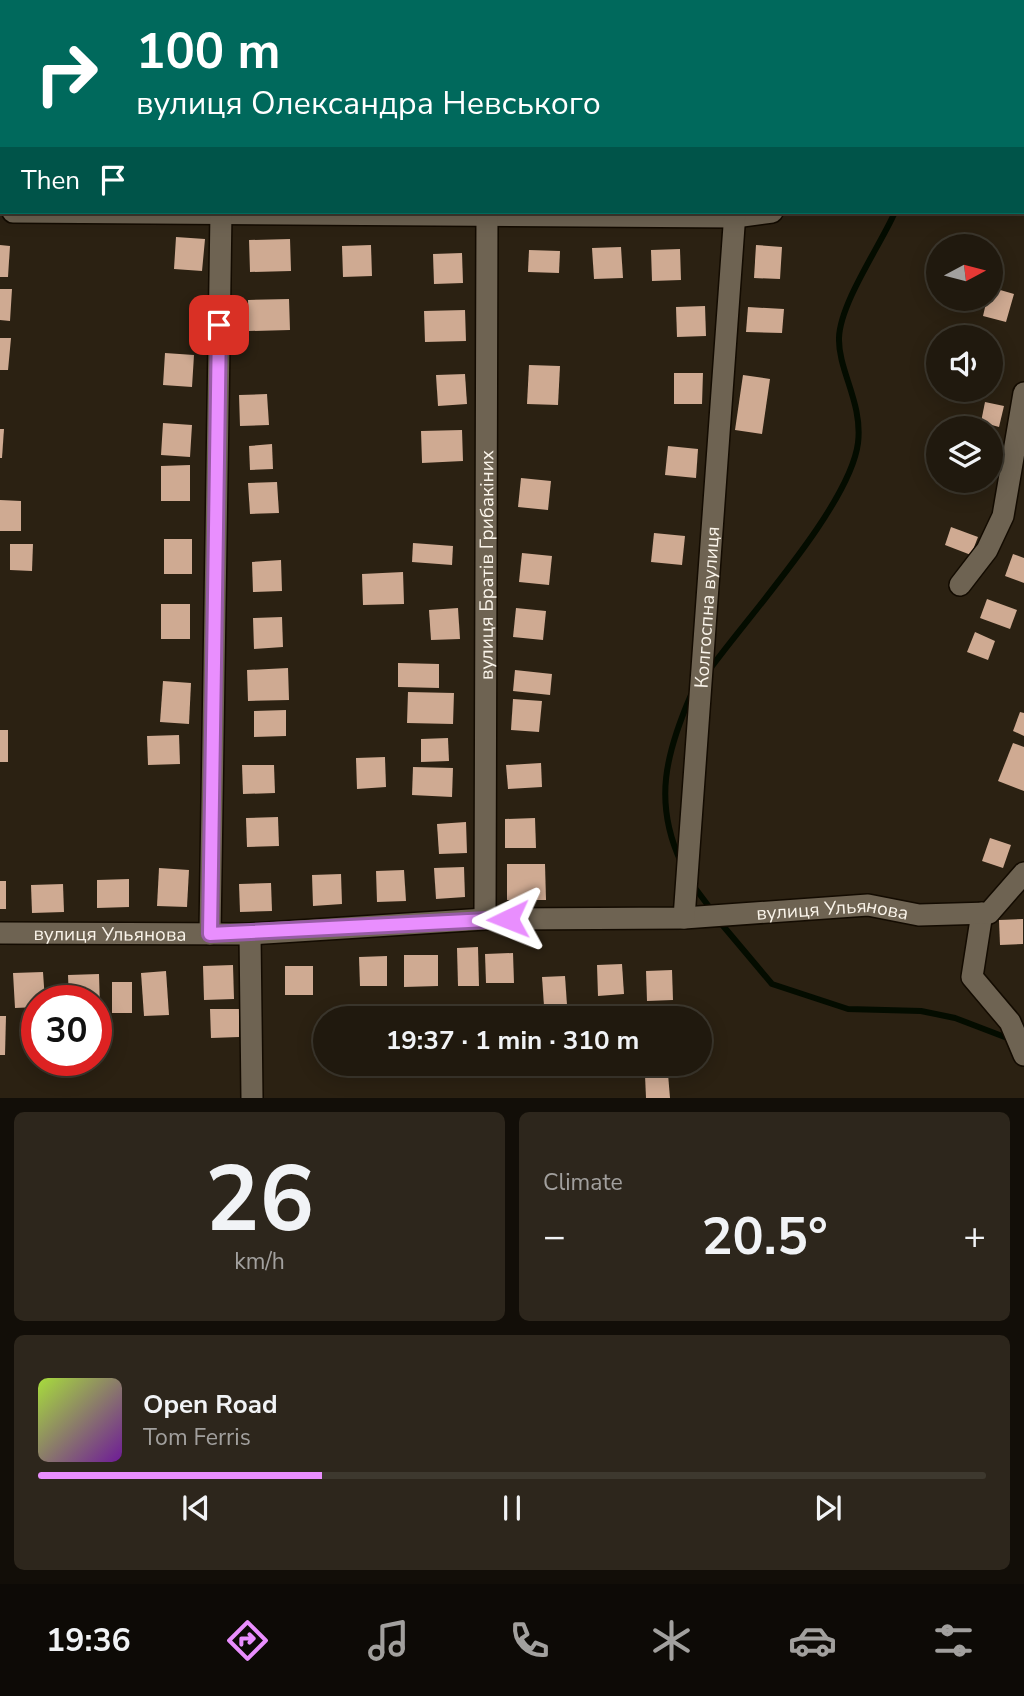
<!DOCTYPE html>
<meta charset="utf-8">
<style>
body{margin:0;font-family:"Nunito Sans",sans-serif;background:#2d261c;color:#f1f3f6;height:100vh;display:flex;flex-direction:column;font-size:26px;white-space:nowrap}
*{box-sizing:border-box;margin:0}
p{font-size:23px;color:#a2a09e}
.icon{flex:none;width:38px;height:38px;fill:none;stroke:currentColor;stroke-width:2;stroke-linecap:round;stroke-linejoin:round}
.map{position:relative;height:1098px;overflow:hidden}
.panel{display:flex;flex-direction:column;gap:14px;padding:14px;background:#120e08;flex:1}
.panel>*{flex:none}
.guide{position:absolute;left:0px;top:0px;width:1026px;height:214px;box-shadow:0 4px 18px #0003,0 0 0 2px #3d382e;background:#00695c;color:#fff;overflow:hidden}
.needle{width:46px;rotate:83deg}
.tools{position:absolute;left:926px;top:234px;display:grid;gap:14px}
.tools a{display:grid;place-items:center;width:77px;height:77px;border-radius:50%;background:#20190e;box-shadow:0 4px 18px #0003,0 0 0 2px #3d382e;font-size:35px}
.speed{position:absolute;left:21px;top:985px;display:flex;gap:14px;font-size:35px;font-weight:700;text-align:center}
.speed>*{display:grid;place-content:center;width:91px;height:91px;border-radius:50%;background:#20190e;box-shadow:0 4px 18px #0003,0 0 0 2px #3d382e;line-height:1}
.speed .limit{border:10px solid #d22;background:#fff;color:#111}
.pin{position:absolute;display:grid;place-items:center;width:60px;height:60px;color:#fff;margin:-30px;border-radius:14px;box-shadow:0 4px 10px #0006}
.me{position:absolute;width:77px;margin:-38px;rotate:268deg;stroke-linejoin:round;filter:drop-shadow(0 0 5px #0008)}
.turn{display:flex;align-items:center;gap:24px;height:147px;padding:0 21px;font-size:32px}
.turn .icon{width:91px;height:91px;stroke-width:2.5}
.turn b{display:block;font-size:49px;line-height:60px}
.then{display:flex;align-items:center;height:66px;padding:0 21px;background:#0003;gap:14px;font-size:26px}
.big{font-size:52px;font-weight:700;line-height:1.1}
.panel .tile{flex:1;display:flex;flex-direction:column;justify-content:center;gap:10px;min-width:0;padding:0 24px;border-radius:10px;background:#2d261c}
.panel .dial{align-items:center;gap:0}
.dial b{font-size:91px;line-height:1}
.song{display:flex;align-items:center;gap:21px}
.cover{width:84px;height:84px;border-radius:10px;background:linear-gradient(135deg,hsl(80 70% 55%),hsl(280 70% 35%))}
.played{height:7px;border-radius:4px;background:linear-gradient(90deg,#e98efe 30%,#3d382e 30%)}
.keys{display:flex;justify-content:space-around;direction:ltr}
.heat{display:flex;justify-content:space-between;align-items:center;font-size:38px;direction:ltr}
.panel .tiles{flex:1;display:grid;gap:14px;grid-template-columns:1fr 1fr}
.tile:last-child{grid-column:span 2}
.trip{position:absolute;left:313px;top:1006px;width:399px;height:70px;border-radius:35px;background:#20190e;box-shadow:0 4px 18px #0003,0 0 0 2px #3d382e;font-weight:700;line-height:70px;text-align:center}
.tab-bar{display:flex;height:112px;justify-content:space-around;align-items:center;background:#0d0a06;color:#a2a09e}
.tab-bar .icon{width:49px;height:49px}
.tab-bar .selected{color:#e98efe}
.tab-bar b{font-size:32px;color:#f1f3f6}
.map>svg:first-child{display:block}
</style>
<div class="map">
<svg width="1024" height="1098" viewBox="0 0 1024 1098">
<rect width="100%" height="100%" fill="#2b2112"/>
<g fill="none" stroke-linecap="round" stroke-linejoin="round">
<!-- stream -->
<g stroke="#040c00" stroke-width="6">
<path d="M 927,2 L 927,0"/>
<path d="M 710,669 C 749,615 850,505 858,443 C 863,403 838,370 839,338 C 840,303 880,246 895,212"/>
<path d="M 681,862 C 653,802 666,753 691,695"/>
<path d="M 692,884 L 713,912"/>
<path d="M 719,921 L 772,984 L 848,1009 L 921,1011 L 955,1018 L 1010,1039"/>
</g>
</g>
<!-- building -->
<g fill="#cfaa92">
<path d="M 176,237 L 205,239 L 202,271 L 174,269 Z"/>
<path d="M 290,239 L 291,271 L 250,272 L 249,240 Z"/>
<path d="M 0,245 L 10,246 L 8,277 L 0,277 Z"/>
<path d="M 371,245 L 372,276 L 343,277 L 342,246 Z"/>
<path d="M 756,245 L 782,247 L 780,279 L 754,278 Z"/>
<path d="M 621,247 L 623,278 L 594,279 L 592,248 Z"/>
<path d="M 680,249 L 681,280 L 652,281 L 651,250 Z"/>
<path d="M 529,250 L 560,251 L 559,273 L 528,272 Z"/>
<path d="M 462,253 L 463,283 L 434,284 L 433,254 Z"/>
<path d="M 990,287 L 1014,294 L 1006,322 L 983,316 L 987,299 L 990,299 Z"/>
<path d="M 0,289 L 12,289 L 10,321 L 0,320 Z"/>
<path d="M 289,299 L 290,330 L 249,331 L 248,300 Z"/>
<path d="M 705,306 L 706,336 L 677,337 L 676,307 Z"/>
<path d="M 748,307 L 784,309 L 782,333 L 746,332 Z"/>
<path d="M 465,310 L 466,341 L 425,342 L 424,311 Z"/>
<path d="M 0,338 L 11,338 L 8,370 L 0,370 Z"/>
<path d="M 165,353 L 194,355 L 192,387 L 163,385 Z"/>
<path d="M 529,365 L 560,366 L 558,405 L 527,404 Z"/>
<path d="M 674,373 L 703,373 L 702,404 L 674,404 Z"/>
<path d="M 465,374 L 467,404 L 438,406 L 436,375 Z"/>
<path d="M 743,375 L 770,379 L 762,434 L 735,430 Z"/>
<path d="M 267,394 L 269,425 L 240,426 L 239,395 Z"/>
<path d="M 985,402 L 1004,406 L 999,427 L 981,422 Z"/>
<path d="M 163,423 L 192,425 L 190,457 L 161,455 Z"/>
<path d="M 0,429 L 4,429 L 2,458 L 0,458 Z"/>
<path d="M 462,430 L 463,461 L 422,463 L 421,431 Z"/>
<path d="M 272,444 L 273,469 L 250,470 L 249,446 Z"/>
<path d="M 668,446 L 698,449 L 696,478 L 665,475 Z"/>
<path d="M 190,465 L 190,501 L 161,501 L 161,466 Z"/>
<path d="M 521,478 L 551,481 L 548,510 L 518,507 Z"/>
<path d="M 277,482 L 279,513 L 250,514 L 248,483 Z"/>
<path d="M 0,500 L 21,501 L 21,531 L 0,531 Z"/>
<path d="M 951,527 L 978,537 L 971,555 L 945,545 Z"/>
<path d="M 654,533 L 685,536 L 682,565 L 651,562 Z"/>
<rect x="164" y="539" width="28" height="35"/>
<path d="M 413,543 L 453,546 L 452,565 L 412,562 Z"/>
<path d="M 10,544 L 33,544 L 32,571 L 10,570 Z"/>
<path d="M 522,553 L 552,556 L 549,585 L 519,582 Z"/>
<path d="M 1013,554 L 1024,558 L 1024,583 L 1005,576 Z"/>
<path d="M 281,560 L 282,591 L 253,592 L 252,562 Z"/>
<path d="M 403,572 L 404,604 L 363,605 L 362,574 Z"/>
<path d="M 987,599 L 1017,610 L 1010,629 L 980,618 Z"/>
<rect x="161" y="604" width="29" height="35"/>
<path d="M 458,608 L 460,639 L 431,640 L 429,610 Z"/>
<path d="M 516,608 L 546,611 L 543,640 L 513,637 Z"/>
<path d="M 282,617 L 283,647 L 254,649 L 253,618 Z"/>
<path d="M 975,632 L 995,641 L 988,660 L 967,652 Z"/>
<path d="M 398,663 L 439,664 L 439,688 L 398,687 Z"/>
<path d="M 288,668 L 289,700 L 248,701 L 247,670 Z"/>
<path d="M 515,670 L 552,674 L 550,695 L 513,691 Z"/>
<path d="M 163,681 L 191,683 L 189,724 L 160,722 Z"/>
<path d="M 408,692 L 454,693 L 453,724 L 407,723 Z"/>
<path d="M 513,699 L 542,701 L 539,732 L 511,730 Z"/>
<path d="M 286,710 L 286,736 L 254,737 L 254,711 Z"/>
<path d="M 1020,712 L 1024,713 L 1024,736 L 1013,731 Z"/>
<rect x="0" y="730" width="8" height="32"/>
<path d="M 179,735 L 180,764 L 148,765 L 147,736 Z"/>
<path d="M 448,738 L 449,761 L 421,762 L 421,739 Z"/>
<path d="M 1013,743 L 1024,747 L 1024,791 L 998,781 Z"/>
<path d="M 385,757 L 386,787 L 357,789 L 356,758 Z"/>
<path d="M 541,763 L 542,787 L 508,789 L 506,765 Z"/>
<path d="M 242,765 L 274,765 L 275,793 L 243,794 Z"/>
<path d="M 413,767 L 453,768 L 452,797 L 412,795 Z"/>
<path d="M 278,817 L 279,846 L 247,847 L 246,818 Z"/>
<path d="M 535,818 L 536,848 L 505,848 L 505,819 Z"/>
<path d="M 466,822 L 467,853 L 439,854 L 437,824 Z"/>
<path d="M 990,838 L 1011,845 L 1003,868 L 982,861 Z"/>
<path d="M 507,864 L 545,864 L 546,900 L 507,900 Z"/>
<path d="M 464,867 L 465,897 L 436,899 L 434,868 Z"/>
<path d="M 159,868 L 189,870 L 187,907 L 157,906 Z"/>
<path d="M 404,870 L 406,901 L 377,902 L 376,871 Z"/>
<path d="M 341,874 L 342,904 L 313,906 L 312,875 Z"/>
<path d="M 129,879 L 129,907 L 97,908 L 97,880 Z"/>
<rect x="0" y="881" width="6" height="28"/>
<path d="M 271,883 L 272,911 L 240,912 L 239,884 Z"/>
<path d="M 63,884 L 64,912 L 32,913 L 31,885 Z"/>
<path d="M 1023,919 L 1023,944 L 1000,945 L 999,920 Z"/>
<path d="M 478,947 L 479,986 L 458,986 L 457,948 Z"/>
<path d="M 513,953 L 514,983 L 486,983 L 485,954 Z"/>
<path d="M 404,955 L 438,955 L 438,986 L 404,987 Z"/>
<path d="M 387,956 L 387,986 L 360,986 L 359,957 Z"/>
<path d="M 622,964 L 624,994 L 598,996 L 597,965 Z"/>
<path d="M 233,965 L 234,999 L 204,1000 L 203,966 Z"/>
<rect x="285" y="966" width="28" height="29"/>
<path d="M 672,970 L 673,1000 L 647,1001 L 646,971 Z"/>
<path d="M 166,971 L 169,1015 L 144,1016 L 141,973 Z"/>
<path d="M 43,972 L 45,1001 L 37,1001 L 37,1007 L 15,1008 L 13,973 Z"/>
<path d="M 99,974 L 100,1008 L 96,1008 L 96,1001 L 69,1001 L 68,975 Z"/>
<path d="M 565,976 L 567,1005 L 544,1006 L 542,977 Z"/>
<rect x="112" y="982" width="20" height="31"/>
<path d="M 210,1009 L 239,1009 L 239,1037 L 211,1038 Z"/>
<path d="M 0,1016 L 6,1016 L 5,1055 L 0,1055 Z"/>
<path d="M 668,1074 L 670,1098 L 646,1098 L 645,1075 Z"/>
</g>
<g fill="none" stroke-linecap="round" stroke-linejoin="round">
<!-- minor casing -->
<g stroke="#130b01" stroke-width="24">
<g id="minor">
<path d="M 224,2 L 224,0"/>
<path d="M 492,2 L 492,0"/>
<path d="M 737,2 L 737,0"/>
<path d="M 942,2 L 943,0"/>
<path d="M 13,212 L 735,217 L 772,212"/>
<path d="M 960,585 L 987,550 L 1003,516 L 1024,393"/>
<path d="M 982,913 L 972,977 L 1010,1022 L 1024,1055"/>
<path id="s1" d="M 684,918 L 868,905 L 919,915 L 989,913 L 1024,873"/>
<path id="s2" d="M 485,919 L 487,212"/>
<path id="s3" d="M 0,933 L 250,934 L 485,919 L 684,918 L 735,212"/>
<path d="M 210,934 L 221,212"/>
<path d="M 250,934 L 252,1098"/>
</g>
</g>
<!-- minor -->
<use href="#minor" stroke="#6e6352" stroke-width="21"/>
</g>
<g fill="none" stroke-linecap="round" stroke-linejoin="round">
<!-- route casing -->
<g stroke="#975ca5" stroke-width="18">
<path id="route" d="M 219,325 L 210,934 L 508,919"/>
</g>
<!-- route -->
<use href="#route" stroke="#e98efe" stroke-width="12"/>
</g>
<g text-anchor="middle" stroke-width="7" stroke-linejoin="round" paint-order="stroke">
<!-- street labels -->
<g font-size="19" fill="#faf4ea" stroke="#100c06">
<text dy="7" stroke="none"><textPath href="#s2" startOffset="354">вулиця Братів Грибакіних</textPath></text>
<text dy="7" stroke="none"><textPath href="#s3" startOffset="996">Колгоспна вулиця</textPath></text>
<text dy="7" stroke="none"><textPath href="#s1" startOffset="149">вулиця Ульянова</textPath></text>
<text dy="7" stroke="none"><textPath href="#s3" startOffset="110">вулиця Ульянова</textPath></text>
</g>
</g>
</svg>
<div class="tools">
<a><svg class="needle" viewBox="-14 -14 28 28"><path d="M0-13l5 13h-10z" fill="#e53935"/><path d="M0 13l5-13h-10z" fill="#a2a09e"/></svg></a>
<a><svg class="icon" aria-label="sound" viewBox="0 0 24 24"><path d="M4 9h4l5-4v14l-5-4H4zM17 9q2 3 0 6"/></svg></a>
<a><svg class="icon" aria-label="layers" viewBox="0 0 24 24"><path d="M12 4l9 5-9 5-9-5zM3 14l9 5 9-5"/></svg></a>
</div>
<div class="speed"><div class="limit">30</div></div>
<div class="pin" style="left:219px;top:325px;background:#d93025"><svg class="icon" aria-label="arrive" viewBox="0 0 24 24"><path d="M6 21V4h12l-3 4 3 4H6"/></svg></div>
<svg class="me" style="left:508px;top:919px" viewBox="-20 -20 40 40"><path d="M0-17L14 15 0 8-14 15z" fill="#e98efe" stroke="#fff" stroke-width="4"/></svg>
<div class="trip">19:37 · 1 min · 310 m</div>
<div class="guide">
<div class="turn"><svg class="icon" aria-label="right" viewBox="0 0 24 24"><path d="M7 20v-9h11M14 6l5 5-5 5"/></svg><div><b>100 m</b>вулиця Олександра Невського</div></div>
<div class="then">Then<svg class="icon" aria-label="arrive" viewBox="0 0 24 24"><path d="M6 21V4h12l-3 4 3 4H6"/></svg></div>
</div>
</div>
<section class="panel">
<div class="tiles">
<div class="tile dial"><b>26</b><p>km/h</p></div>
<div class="tile"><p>Climate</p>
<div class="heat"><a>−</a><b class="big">20.5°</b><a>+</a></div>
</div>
<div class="tile">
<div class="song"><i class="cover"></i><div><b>Open Road</b><p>Tom Ferris</p></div></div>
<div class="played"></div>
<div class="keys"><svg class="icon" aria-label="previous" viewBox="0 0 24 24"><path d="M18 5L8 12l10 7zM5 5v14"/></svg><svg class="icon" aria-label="pause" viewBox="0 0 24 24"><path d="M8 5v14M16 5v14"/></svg><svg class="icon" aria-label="next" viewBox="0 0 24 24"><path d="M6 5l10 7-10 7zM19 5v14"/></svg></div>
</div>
</div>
</section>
<nav class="tab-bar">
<b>19:36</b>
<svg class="icon selected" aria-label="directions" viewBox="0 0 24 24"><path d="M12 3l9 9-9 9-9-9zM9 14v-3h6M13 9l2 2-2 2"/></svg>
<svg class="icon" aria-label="music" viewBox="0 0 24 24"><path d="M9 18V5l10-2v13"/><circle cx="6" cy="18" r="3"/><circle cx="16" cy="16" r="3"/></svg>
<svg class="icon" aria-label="phone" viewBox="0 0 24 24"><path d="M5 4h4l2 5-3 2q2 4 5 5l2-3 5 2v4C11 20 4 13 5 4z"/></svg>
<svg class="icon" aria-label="climate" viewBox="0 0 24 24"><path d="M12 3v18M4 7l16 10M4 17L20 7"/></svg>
<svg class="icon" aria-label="car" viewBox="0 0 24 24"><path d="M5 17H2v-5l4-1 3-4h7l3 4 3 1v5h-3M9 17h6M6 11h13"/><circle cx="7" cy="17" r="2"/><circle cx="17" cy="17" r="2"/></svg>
<svg class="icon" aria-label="filters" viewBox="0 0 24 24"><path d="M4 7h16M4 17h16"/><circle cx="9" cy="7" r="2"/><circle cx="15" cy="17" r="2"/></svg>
</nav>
